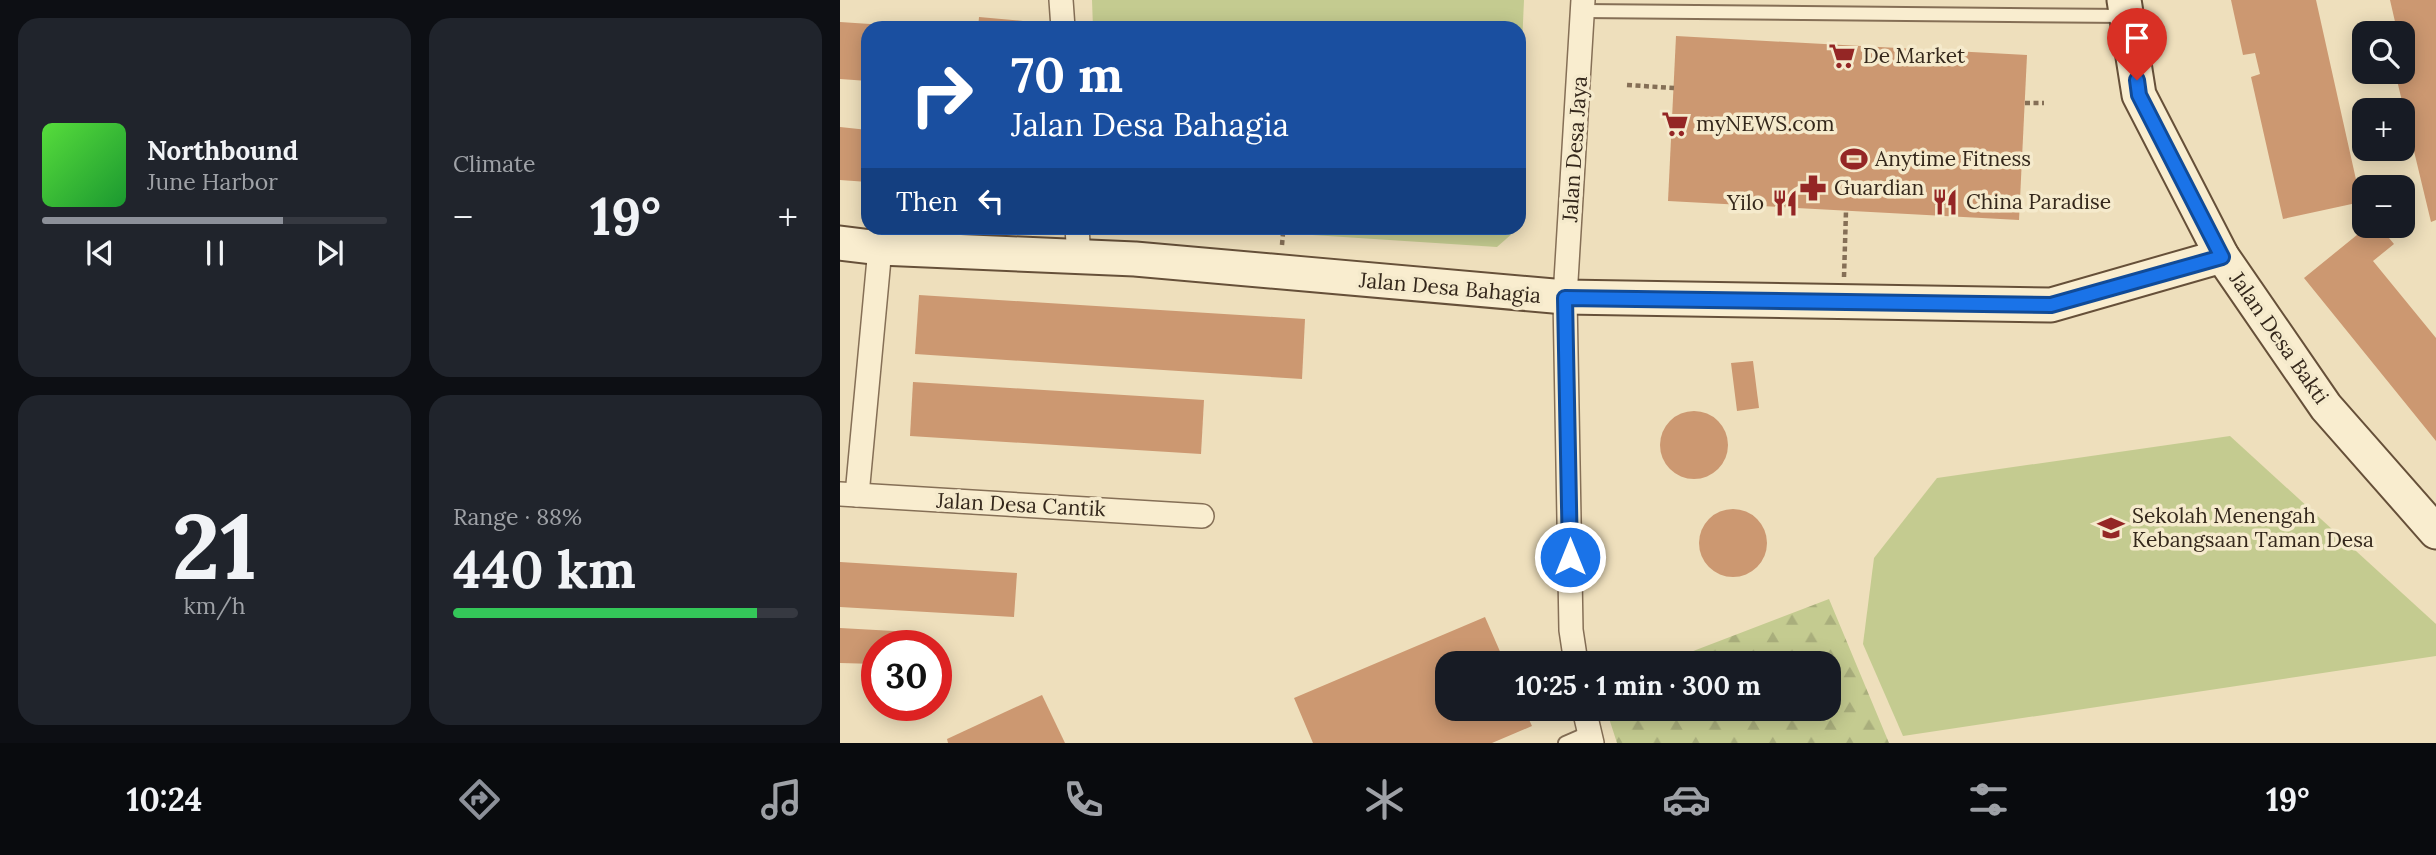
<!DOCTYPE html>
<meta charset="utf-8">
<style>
body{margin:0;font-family:Lora,serif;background:#20242c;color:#f1f3f6;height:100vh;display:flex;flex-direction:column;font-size:26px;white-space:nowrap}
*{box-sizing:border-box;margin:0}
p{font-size:23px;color:#9ea1a6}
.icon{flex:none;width:38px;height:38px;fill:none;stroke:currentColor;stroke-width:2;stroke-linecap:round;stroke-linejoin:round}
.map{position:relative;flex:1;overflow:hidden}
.panel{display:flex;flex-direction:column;gap:18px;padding:18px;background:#0d0f14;width:840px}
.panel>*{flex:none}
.top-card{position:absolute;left:21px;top:21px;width:665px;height:214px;border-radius:21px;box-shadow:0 4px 18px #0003;background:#1a4fa0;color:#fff;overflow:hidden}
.tools{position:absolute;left:1512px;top:21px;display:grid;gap:14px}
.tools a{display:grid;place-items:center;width:63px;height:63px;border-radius:14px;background:#171b24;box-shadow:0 4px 18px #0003;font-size:35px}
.speed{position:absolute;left:21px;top:630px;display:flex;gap:14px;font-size:35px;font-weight:700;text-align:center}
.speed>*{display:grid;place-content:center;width:91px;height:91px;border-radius:50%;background:#171b24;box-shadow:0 4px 18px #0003;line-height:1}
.speed .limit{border:10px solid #d22;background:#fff;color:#111}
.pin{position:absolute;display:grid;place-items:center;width:60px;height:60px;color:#fff;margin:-72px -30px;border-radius:50% 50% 50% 0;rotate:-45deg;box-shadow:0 0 7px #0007}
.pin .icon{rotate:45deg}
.me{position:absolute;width:77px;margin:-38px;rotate:0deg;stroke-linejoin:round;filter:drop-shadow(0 0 5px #0008)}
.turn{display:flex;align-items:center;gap:24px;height:147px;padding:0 35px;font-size:32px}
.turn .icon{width:91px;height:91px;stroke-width:2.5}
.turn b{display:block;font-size:49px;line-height:60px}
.then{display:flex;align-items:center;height:66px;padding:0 35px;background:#0003;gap:14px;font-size:26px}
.big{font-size:52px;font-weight:700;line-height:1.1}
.panel .tile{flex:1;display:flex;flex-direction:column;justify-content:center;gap:10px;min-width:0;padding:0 24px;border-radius:21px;background:#20242c}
.panel .dial{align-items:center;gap:0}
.dial b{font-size:91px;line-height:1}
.song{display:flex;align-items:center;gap:21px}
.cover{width:84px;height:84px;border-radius:10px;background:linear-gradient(135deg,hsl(110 70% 55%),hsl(130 70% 35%))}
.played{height:7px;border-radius:4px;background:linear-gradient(90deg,#8c9099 70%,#363941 70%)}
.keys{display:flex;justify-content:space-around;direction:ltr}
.heat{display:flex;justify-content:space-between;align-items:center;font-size:38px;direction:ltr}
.charge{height:10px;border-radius:5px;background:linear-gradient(90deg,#34c759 88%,#363941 0)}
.panel .tiles{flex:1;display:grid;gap:18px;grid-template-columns:repeat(2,1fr)}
.trip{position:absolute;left:595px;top:651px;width:406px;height:70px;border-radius:21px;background:#171b24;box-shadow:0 4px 18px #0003;font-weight:700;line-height:70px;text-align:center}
.tab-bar{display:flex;height:112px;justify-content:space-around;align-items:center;background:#090b0e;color:#9ea1a6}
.tab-bar .icon{width:49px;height:49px}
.tab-bar .selected{color:#8c9099}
.tab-bar b{font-size:32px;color:#f1f3f6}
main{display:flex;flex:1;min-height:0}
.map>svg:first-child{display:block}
</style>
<main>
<section class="panel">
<div class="tiles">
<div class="tile">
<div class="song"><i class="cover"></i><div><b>Northbound</b><p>June Harbor</p></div></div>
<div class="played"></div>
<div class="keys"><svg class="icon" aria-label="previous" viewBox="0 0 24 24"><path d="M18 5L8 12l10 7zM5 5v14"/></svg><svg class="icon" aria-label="pause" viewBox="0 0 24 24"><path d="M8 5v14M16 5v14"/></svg><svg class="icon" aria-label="next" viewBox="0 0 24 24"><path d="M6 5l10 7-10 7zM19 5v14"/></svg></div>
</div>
<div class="tile"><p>Climate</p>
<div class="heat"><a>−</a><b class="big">19°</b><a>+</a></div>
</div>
<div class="tile dial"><b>21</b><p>km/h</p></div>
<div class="tile"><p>Range · 88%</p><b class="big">440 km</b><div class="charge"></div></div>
</div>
</section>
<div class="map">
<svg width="1596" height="743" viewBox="0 0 1596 743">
<defs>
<pattern id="forest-firs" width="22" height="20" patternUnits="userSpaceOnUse" patternTransform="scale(1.75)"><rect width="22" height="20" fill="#c4cb90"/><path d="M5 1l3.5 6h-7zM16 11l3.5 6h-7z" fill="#a9ae7c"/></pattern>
</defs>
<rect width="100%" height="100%" fill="#eedfbc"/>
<!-- forest -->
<path fill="url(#forest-firs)" d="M 989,599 L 1049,743 L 777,743 L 766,709 L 989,709 L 989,663 L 822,663 Z"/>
<!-- green -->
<g fill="#c4cb90">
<path d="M 252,0 L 684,0 L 679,113 L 679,28 L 253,28 Z"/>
<path d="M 363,228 L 674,228 L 674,232 L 657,247 Z"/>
<path d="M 1390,436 L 1596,624 L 1596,656 L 1063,736 L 1023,644 L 1034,558 L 1097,478 Z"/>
</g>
<!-- building -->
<g fill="#cc9871">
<path d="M 1391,0 L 1476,0 L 1521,202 L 1443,219 L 1411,77 L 1420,74 L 1415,53 L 1403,55 Z"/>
<path d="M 1550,0 L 1596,0 L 1596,220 L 1591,222 L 1555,72 L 1563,72 L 1563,33 L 1546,33 L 1545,28 L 1556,26 Z"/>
<path d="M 139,17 L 183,21 L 183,28 L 138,28 Z"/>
<path d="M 0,22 L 60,26 L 28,28 L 28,81 L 0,79 Z"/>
<path d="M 836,36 L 1187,55 L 1179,220 L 828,201 Z"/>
<path d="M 0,127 L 28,130 L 28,182 L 0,180 Z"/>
<path d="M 1528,226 L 1539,226 L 1554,244 L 1533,261 L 1596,338 L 1596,441 L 1464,278 Z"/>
<path d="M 79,295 L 465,319 L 462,379 L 75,354 Z"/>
<path d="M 913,361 L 919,408 L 897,411 L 891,363 Z"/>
<path d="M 73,382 L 364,400 L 361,454 L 70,436 Z"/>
<circle cx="854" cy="445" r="34"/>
<circle cx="893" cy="543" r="34"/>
<path d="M 0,562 L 177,573 L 174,617 L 0,607 Z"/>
<path d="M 645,617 L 665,663 L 607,663 L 607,709 L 684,709 L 692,726 L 652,743 L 473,743 L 454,698 Z"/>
<path d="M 0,628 L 72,632 L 72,646 L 37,646 L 37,664 L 0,663 Z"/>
<path d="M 202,695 L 225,743 L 108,743 L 107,739 Z"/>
</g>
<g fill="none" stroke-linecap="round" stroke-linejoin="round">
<!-- lane casing -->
<g stroke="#856f56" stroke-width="16">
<g id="lane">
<path d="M 743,11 L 1286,16"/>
<path d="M 725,743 L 748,733"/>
</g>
</g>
<!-- street casing -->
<g stroke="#856f56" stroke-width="26">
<g id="street">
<path d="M 221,0 L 223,28"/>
<path d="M 237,228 L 239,257"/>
<path d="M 0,494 L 362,516"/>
<path d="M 17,495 L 40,248"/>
<path d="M 736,663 L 731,630 L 725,297 L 743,0"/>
<path d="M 744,709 L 752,743"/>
</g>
</g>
<!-- secondary casing -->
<g stroke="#665039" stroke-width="37">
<g id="secondary">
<path d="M 1284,0 L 1299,95 L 1382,256 L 1486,407 L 1596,532"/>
<path d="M 0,243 L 40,248 L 295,259 L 725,297 L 1211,305 L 1382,256"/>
</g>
</g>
<!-- path -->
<g stroke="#856f56" stroke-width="4.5" stroke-dasharray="5 3.5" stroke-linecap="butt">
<path d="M 787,85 L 834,88"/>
<path d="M 1185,103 L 1204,103"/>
<path d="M 442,245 L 443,233"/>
<path d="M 1004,277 L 1006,211"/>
</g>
<!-- lane -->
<use href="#lane" stroke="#f9edcf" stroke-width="12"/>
<!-- street -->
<use href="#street" stroke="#f9edcf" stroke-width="23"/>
<!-- secondary -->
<use href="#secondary" stroke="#f9edcf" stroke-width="33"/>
</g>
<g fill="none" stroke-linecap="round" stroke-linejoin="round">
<!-- route casing -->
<g stroke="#114b97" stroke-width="18">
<path id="route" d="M 730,557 L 725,298 L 1211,305 L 1382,257 L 1299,95 L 1297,80"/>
</g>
<!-- route -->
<use href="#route" stroke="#1a73e8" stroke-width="12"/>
</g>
<!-- icons -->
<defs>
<g id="supermarket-bare" transform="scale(2.1)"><path d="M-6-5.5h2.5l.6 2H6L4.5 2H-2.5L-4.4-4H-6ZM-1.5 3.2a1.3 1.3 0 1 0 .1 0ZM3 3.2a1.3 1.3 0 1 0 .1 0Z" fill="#942625" stroke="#f5eacc" stroke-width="2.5" paint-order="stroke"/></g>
<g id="stadium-bare" transform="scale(2.1)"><path d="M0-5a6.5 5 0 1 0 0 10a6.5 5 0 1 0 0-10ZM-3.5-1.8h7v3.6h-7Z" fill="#942625" stroke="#f5eacc" stroke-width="2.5" paint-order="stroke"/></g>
<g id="pharmacy-bare" transform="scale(2.1)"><path d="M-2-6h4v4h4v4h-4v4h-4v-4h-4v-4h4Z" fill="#942625" stroke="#f5eacc" stroke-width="2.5" paint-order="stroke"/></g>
<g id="restaurant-bare" transform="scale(2.1)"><path d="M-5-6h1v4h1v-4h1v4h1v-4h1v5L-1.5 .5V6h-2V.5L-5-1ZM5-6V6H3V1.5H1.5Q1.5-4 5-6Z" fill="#942625" stroke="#f5eacc" stroke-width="2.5" paint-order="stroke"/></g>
<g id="school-bare" transform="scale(2.1)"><path d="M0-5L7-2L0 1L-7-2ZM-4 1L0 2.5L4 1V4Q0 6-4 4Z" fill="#942625" stroke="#f5eacc" stroke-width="2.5" paint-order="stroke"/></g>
</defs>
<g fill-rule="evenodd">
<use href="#supermarket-bare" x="1002" y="56"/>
<use href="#supermarket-bare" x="835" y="124"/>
<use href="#stadium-bare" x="1014" y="159"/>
<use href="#pharmacy-bare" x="973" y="188"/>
<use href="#restaurant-bare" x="1105" y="202"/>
<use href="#restaurant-bare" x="945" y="203"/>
<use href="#school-bare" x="1271" y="528"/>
</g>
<g text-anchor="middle" stroke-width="7" stroke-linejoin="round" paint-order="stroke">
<!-- poi labels -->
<g font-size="21" fill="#34271b" stroke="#f5eacc" text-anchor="start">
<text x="1023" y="63">De Market</text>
<text x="856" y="131">myNEWS.com</text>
<text x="1035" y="166">Anytime Fitness</text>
<text x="994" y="195">Guardian</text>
<text x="1126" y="209">China Paradise</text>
<text x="924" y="210" text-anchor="end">Yilo</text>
<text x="1292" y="523">Sekolah Menengah<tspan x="1292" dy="24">Kebangsaan Taman Desa</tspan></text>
</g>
<!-- street labels -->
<g font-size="21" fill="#34271b" stroke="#f5eacc">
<text transform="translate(735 149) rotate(-86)" y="7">Jalan Desa Jaya</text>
<text transform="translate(610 288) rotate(5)" y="7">Jalan Desa Bahagia</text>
<text transform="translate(1439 338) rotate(55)" y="7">Jalan Desa Bakti</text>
<text transform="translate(181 505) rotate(3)" y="7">Jalan Desa Cantik</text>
</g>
</g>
</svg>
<div class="tools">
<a><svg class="icon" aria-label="search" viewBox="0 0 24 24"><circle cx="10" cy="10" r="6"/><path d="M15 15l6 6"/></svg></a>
<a>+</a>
<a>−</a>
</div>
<div class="speed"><div class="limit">30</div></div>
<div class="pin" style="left:1297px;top:80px;background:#d93025"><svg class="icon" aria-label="arrive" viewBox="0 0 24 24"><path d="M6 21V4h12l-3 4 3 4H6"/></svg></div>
<svg class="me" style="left:730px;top:557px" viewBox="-20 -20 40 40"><circle r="17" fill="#1a73e8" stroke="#fff" stroke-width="3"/><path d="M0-11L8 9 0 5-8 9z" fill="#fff"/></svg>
<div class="trip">10:25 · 1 min · 300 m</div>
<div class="top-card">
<div class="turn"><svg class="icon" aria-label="right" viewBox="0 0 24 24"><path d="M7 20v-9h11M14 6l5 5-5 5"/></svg><div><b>70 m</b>Jalan Desa Bahagia</div></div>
<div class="then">Then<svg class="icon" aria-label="left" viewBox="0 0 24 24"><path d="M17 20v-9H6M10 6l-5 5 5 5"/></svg></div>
</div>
</div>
</main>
<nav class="tab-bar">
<b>10:24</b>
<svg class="icon selected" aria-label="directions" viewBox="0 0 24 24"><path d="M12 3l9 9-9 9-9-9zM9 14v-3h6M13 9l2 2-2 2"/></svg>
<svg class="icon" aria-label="music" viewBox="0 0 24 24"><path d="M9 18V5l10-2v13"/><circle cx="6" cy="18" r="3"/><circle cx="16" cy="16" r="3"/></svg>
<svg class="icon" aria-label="phone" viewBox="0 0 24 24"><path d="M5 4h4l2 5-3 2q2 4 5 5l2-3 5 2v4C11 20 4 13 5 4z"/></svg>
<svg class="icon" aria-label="climate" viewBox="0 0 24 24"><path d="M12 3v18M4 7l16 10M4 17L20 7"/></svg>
<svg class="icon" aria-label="car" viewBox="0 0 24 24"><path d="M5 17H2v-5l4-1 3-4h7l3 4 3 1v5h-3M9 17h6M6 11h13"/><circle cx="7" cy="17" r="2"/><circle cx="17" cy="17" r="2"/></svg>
<svg class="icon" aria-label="filters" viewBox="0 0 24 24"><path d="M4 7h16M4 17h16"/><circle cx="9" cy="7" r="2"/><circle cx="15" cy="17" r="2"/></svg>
<b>19°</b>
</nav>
